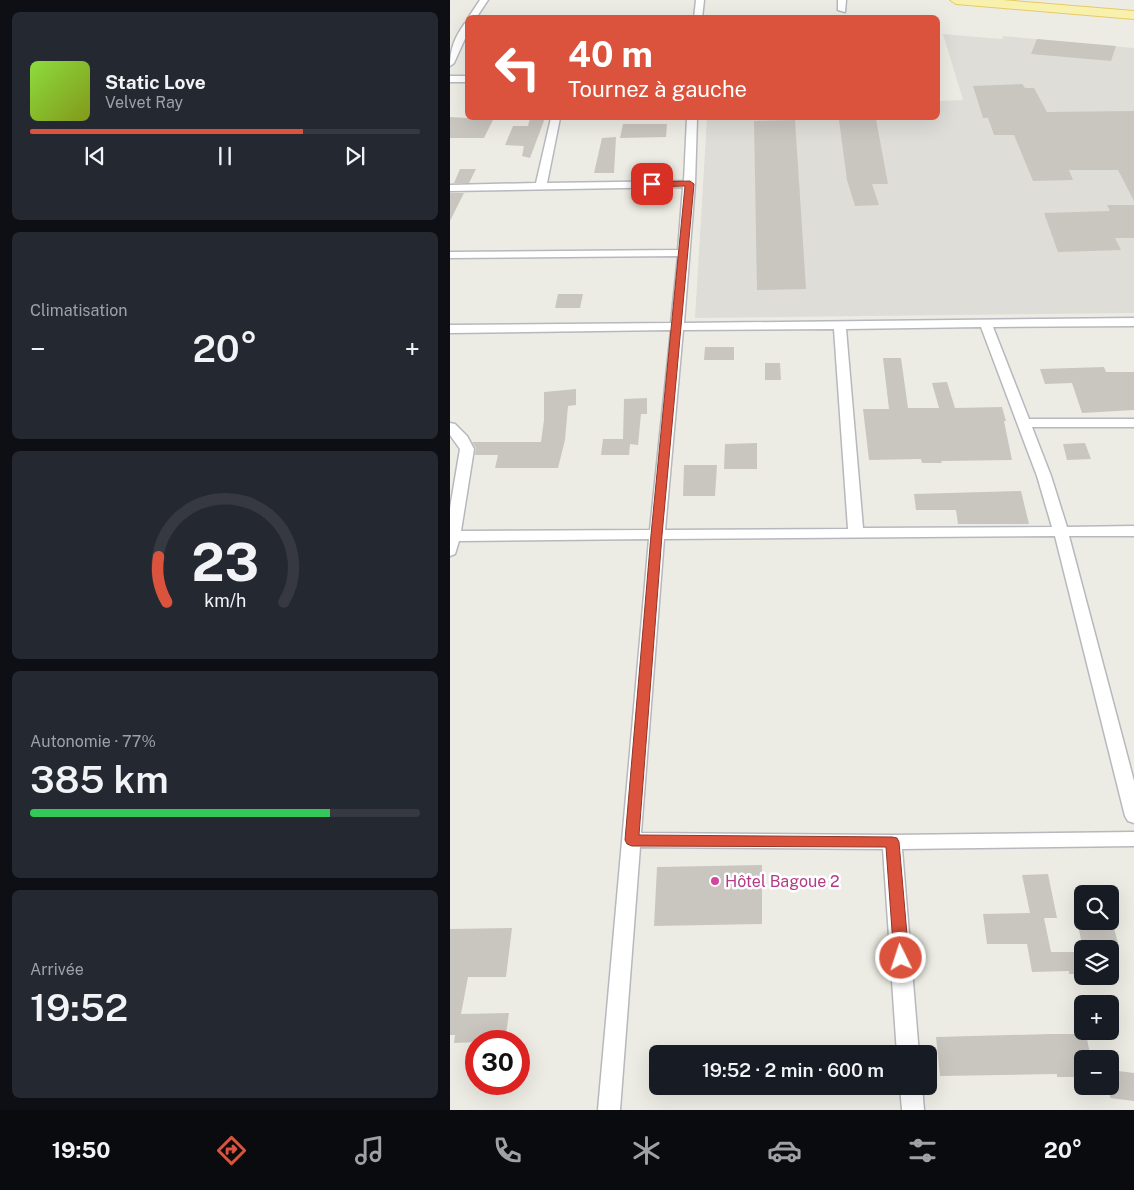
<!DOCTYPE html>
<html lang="fr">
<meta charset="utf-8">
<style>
body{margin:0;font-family:"Public Sans",sans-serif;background:#242831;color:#f1f3f6;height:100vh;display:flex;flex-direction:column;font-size:19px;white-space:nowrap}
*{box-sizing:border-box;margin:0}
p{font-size:16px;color:#9ea1a6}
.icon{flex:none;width:28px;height:28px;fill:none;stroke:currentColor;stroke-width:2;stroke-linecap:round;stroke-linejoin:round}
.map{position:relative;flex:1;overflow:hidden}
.side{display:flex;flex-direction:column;gap:12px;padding:12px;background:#0d0f14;width:450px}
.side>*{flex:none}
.hud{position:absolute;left:15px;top:15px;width:475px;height:105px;border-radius:8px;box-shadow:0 5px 20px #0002;background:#db533c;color:#fff;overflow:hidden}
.controls{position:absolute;left:624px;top:885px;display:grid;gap:10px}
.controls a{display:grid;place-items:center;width:45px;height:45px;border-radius:8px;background:#171b24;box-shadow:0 5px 20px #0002;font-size:25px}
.speed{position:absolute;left:15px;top:1030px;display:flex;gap:10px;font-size:25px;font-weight:700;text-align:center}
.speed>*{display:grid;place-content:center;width:65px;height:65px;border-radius:50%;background:#171b24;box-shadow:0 5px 20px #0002;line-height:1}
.speed .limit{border:8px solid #d22;background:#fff;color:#111}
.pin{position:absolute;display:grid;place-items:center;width:42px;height:42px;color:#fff;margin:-21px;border-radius:10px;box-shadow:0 2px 8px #0006}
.me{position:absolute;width:55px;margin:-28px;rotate:356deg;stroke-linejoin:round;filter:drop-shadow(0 0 4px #0008)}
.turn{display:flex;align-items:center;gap:18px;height:105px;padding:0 20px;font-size:22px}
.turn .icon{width:65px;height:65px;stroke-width:2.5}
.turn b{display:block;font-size:35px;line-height:42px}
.big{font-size:38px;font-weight:600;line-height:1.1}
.side .card{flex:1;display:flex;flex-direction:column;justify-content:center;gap:8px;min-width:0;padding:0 18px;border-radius:8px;background:#242831}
.side .dial{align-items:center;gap:0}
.dial svg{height:130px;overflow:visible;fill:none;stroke:#363941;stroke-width:7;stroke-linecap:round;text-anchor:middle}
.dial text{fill:#f1f3f6;stroke:none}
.song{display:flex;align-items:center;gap:15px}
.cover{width:60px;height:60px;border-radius:8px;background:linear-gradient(135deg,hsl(90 70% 55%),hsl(70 70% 35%))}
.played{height:5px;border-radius:2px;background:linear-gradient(90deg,#db533c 70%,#363941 70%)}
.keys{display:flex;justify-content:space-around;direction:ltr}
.heat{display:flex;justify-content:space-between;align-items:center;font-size:28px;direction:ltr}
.charge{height:8px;border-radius:4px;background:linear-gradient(90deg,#34c759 77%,#363941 0)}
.trip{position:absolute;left:199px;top:1045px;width:288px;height:50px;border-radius:8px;background:#171b24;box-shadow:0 5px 20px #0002;font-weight:600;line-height:50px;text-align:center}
.menu{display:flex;height:80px;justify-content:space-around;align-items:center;background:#090b0e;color:#9ea1a6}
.menu .icon{width:35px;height:35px}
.menu .on{color:#db533c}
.menu b{font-size:22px;color:#f1f3f6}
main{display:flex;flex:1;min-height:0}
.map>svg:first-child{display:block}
</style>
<main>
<section class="side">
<div class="card">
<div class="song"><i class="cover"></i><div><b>Static Love</b><p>Velvet Ray</p></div></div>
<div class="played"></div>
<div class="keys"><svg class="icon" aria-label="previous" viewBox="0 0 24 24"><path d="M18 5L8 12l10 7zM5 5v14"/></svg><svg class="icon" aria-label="pause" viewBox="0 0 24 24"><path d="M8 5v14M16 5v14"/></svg><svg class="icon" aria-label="next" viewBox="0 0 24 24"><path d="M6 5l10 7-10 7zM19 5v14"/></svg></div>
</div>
<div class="card"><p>Climatisation</p>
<div class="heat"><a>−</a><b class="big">20°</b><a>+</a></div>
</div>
<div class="card dial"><svg viewBox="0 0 100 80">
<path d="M14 69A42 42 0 1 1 86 69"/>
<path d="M14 69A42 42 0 0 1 9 41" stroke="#db533c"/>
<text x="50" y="56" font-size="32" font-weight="700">23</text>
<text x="50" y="72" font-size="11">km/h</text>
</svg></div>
<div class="card"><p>Autonomie · 77%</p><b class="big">385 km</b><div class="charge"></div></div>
<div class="card"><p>Arrivée</p><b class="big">19:52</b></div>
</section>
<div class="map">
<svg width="684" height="1110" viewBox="0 0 684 1110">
<rect width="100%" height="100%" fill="#edece4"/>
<!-- industrial -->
<path fill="#dfddd8" d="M 493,34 L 552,39 L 553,36 L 684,48 L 684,313 L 245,318 L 257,118 L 488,118 L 488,101 L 513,100 Z"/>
<!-- building -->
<g fill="#c9c6c0">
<path d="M 587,39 L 666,46 L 661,61 L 581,54 Z"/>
<path d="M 572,84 L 575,88 L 584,88 L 597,112 L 684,111 L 684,201 L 668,170 L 619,170 L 623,180 L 583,181 L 564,135 L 544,135 L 538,118 L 533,118 L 523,86 Z"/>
<path d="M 0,117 L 18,118 L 44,118 L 34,138 L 0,138 Z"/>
<path d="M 80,118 L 95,118 L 80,158 L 72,156 L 74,146 L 55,145 L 63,126 L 78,126 Z"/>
<path d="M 426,119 L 438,184 L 422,184 L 429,205 L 405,206 L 397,180 L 389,120 Z"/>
<path d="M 345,120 L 356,289 L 307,290 L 304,121 Z"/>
<path d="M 173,124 L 217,124 L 216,137 L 170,138 Z"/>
<path d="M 166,137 L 164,173 L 144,173 L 152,138 Z"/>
<path d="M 10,169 L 26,169 L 19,183 L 4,183 Z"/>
<path d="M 0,193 L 14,193 L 0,221 Z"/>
<path d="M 657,205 L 684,205 L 684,238 L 665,238 L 671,250 L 608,252 L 594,213 L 660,211 Z"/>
<path d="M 108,294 L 133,294 L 130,308 L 105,308 Z"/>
<path d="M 255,347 L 284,347 L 284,360 L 254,360 Z"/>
<path d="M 433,358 L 451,358 L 458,408 L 489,408 L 482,383 L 497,382 L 505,408 L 552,407 L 556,421 L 554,421 L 562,460 L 491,461 L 492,463 L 472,463 L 471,459 L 419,460 L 413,409 L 439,409 Z"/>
<path d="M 315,363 L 330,363 L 331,380 L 315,380 Z"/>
<path d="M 654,367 L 656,372 L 684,372 L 684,410 L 632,413 L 622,383 L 595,384 L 590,369 Z"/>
<path d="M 126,389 L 126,405 L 118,406 L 115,440 L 108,468 L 45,468 L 48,455 L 25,455 L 26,448 L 22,442 L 91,442 L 94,420 L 94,392 Z"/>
<path d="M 197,398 L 197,414 L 191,414 L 188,445 L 180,444 L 179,455 L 151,455 L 153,439 L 173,439 L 174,399 Z"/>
<path d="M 307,443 L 307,469 L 274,469 L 275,444 Z"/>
<path d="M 635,443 L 641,459 L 617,460 L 613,444 Z"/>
<path d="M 234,465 L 267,465 L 265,496 L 233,496 Z"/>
<path d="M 571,491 L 579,524 L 508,524 L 506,510 L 466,510 L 464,494 Z"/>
<path d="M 312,865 L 312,924 L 204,926 L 207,867 Z"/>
<path d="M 598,874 L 607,918 L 594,918 L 601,952 L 632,952 L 632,974 L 619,974 L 619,971 L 582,972 L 577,944 L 537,944 L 533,914 L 580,913 L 572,875 Z"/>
<path d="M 627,921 L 662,921 L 668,943 L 632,944 Z"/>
<path d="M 62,928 L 56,977 L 18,977 L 11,1014 L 59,1013 L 55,1041 L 4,1043 L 5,1035 L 0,1035 L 0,929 Z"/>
<path d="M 600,1034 L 636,1034 L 641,1059 L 632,1059 L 632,1077 L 607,1077 L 607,1074 L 490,1076 L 486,1037 Z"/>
<path d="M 660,1070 L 684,1073 L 684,1101 L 660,1098 Z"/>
</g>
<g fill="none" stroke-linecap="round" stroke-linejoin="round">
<!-- street casing -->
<g stroke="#b6b8bd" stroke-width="3">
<g id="street">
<path d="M 30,0 L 38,0 L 26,18 L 18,18 Z"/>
<path d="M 246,0 L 254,0 L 252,18 L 244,18 Z"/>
<path d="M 388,0 L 396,0 L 395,12 L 388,10 Z"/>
<path d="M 15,23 L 18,23 L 18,32 L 4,63 L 0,66 C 0,48 5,37 15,23 Z"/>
<rect x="0" y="76" width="18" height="6"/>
<path d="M 101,118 L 110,118 L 97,183 L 234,181 L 237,118 L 247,118 L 245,184 L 234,323 L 684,318 L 684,326 L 543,327 L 579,419 L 684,419 L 684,427 L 582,427 L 601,476 L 617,527 L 684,526 L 684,536 L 619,536 L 684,781 L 684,823 L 678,821 L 675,816 L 605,536 L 214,539 L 191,833 L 442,835 L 684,832 L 684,846 L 452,849 L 469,1054 L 447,1054 L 433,849 L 190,847 L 170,1110 L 148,1110 L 199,539 L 9,541 L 5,554 L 0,556 L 0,508 L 10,449 L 0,435 L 0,423 L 5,424 L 17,436 L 24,449 L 11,531 L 200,530 L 221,330 L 0,333 L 0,325 L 221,323 L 228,256 L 0,258 L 0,252 L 228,250 L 233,187 L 0,191 L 0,185 L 86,183 ZM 531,327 L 587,476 L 602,527 L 413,528 L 396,329 ZM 384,329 L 398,529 L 215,530 L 233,330 Z"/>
<path d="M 450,1086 L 472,1086 L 474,1110 L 452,1110 Z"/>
</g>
</g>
<!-- primary casing -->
<g stroke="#e6ca64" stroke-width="2">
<path id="primary" d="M 500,0 L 552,0 L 684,11 L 684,19 L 506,4 Z"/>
</g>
<!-- street -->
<use href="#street" fill="#fff" fill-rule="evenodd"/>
<!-- primary -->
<use href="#primary" fill="#f8f1ad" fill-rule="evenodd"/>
</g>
<!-- route -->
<path fill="#db533c" stroke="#8e3627" d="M 240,181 L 244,184 L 212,535 L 189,835 L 442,837 L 447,838 L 449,842 L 459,958 L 456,962 L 451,964 L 446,962 L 444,958 L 436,847 L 182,846 L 177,844 L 175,840 L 201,535 L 235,186 L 202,187 L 198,184 L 202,182 Z"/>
<!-- markers -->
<circle fill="#d1479c" stroke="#fff" stroke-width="2" cx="265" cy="881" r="5"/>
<g text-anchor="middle" stroke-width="5" stroke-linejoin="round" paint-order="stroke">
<!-- near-hotel labels -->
<g font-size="16" fill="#b23c85" stroke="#fff" text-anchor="start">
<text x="275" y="887">Hôtel Bagoue 2</text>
</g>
</g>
</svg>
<div class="controls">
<a><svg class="icon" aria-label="search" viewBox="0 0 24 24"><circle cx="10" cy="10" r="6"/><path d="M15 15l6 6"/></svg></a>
<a><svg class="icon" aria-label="layers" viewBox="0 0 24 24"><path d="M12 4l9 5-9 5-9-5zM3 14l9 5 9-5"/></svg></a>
<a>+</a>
<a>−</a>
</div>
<div class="speed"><div class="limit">30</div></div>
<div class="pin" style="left:202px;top:184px;background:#d93025"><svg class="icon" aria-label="arrive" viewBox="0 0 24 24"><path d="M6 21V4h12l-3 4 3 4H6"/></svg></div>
<svg class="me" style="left:451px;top:958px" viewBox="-20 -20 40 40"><circle r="17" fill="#db533c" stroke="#fff" stroke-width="3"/><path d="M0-11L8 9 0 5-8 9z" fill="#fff"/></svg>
<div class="trip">19:52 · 2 min · 600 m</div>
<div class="hud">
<div class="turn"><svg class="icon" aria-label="left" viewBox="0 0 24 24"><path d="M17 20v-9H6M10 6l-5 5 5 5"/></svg><div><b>40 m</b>Tournez à gauche</div></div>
</div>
</div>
</main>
<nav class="menu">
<b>19:50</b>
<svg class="icon on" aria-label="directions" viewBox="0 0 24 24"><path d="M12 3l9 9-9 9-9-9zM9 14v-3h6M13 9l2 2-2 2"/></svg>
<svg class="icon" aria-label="music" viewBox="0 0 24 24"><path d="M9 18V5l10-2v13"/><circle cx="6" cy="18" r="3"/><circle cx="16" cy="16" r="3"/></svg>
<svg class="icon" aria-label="phone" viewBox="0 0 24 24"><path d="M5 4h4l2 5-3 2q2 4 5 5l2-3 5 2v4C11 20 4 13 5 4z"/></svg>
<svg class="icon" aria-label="climate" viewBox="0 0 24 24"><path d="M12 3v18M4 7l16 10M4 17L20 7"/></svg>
<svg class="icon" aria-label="car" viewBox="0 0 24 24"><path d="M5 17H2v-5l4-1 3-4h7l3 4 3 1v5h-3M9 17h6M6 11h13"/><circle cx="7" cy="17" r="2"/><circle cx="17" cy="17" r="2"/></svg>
<svg class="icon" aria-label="filters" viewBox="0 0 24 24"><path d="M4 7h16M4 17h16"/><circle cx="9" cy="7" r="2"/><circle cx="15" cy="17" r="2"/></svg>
<b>20°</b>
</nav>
